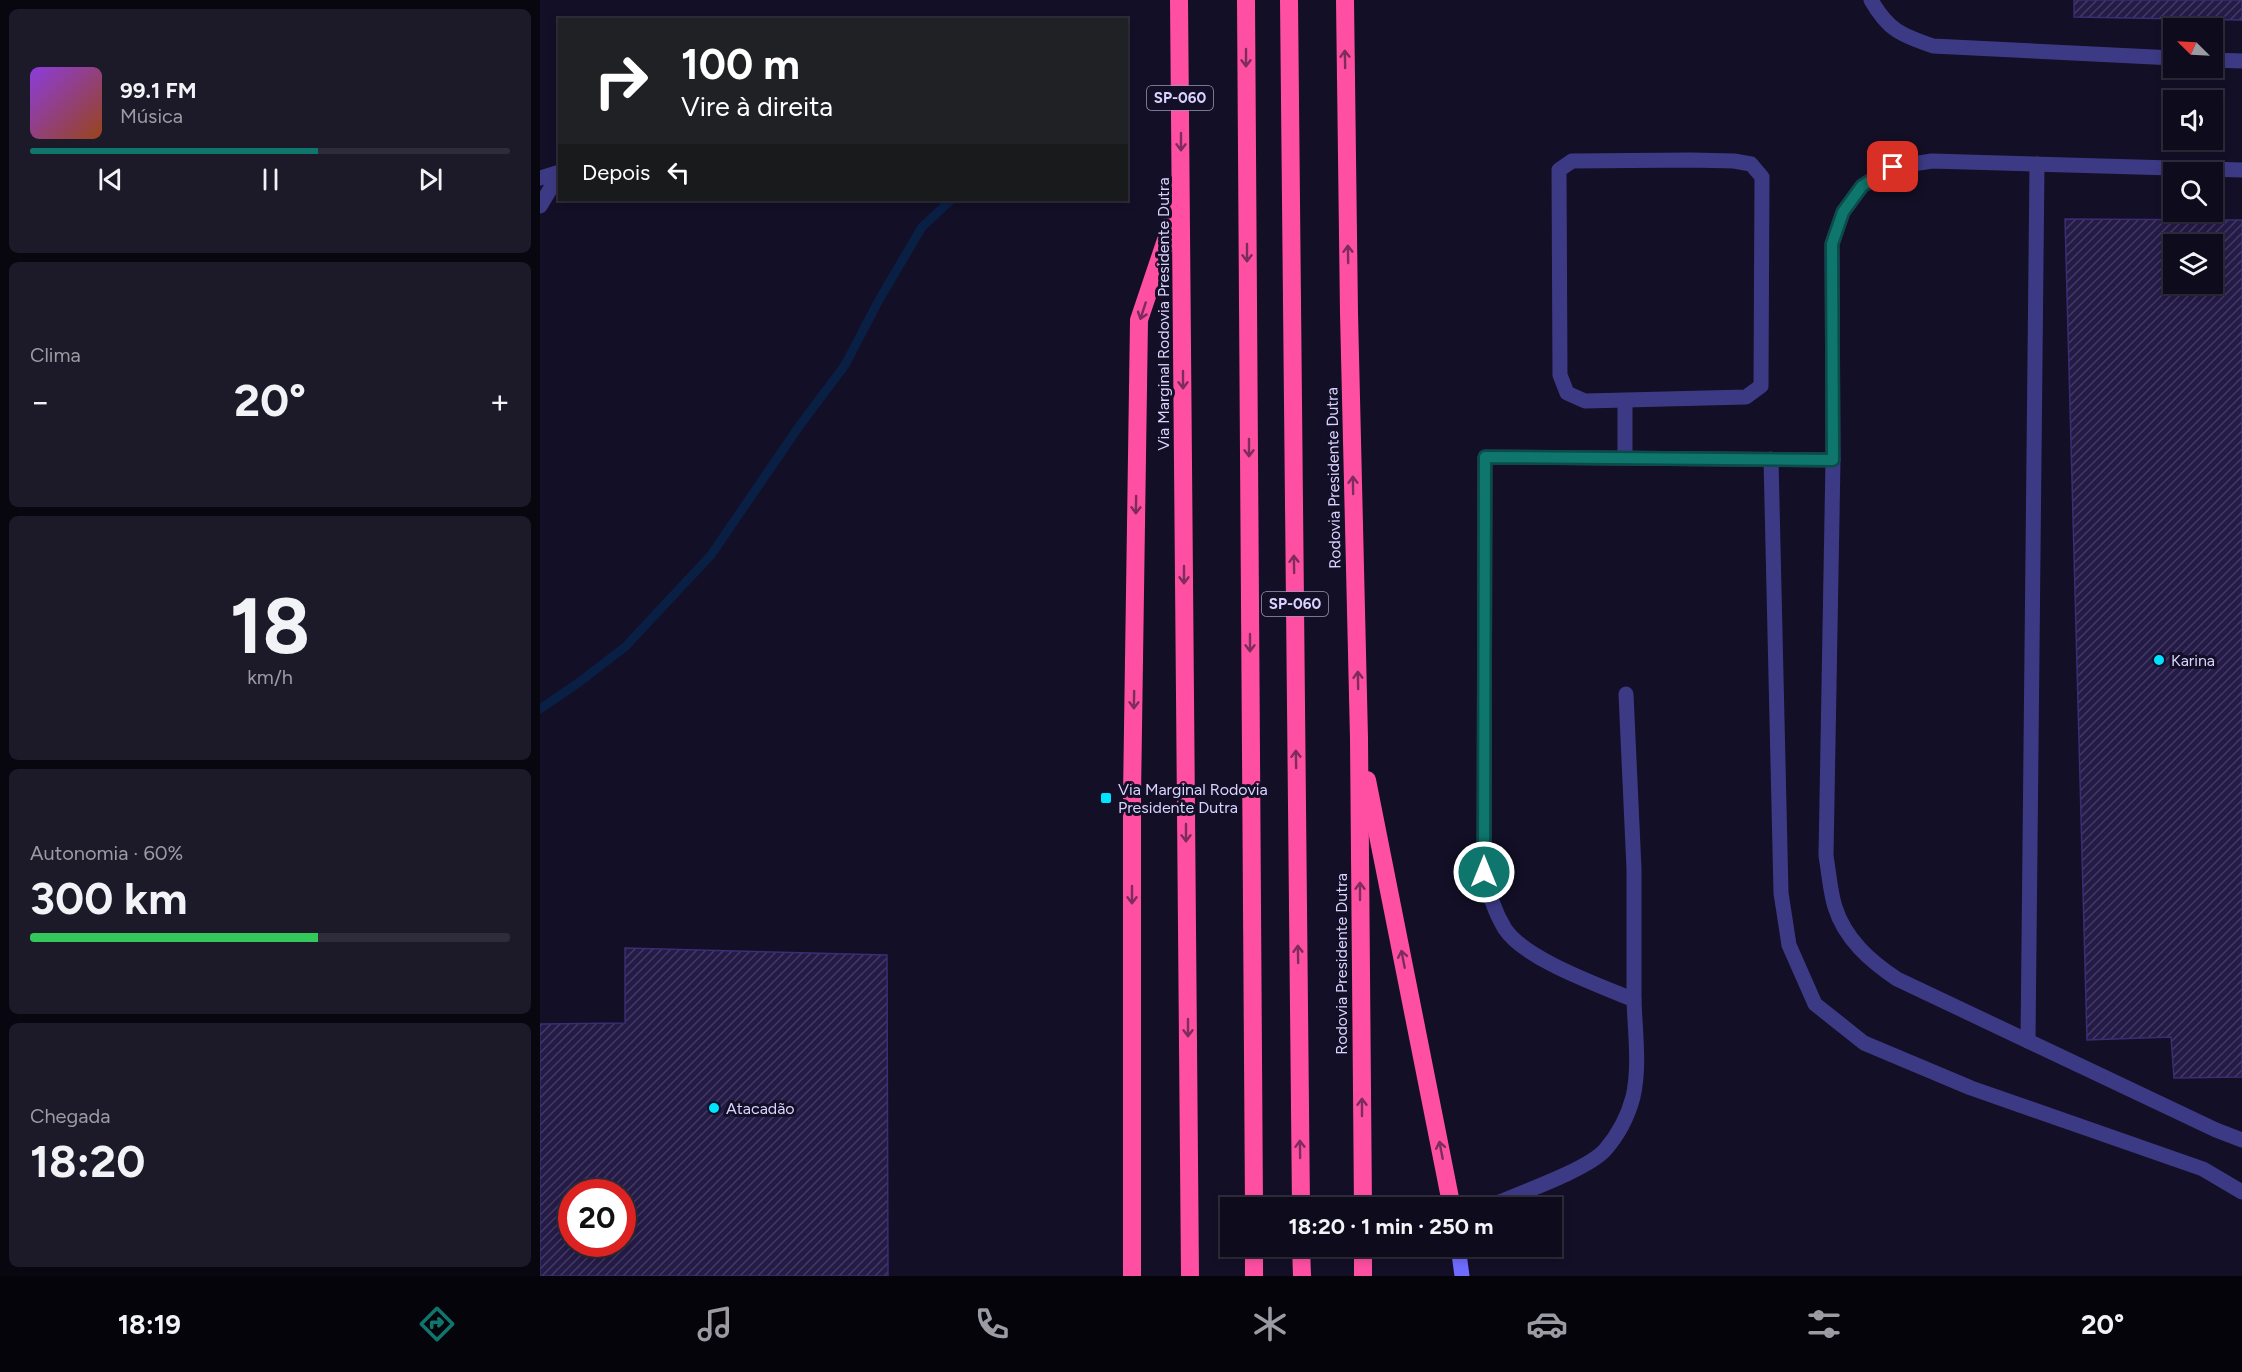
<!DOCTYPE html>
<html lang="pt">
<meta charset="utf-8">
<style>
body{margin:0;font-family:Figtree,sans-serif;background:#1c1929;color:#f1f3f6;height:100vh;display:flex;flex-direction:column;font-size:22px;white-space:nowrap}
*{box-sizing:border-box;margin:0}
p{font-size:20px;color:#9b9ba3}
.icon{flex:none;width:33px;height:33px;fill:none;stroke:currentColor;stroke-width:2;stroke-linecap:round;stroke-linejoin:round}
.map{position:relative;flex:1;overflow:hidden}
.drawer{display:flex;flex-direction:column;gap:9px;padding:9px;background:#08060f;width:540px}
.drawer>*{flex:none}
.banner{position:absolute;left:18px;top:18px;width:570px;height:183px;border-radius:0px;box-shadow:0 3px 9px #0003,0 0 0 2px #2e2b3b;background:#202124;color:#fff;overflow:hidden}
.needle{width:39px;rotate:294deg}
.buttons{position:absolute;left:1623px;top:18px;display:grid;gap:12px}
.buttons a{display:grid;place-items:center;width:60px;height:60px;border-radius:0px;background:#0e0b1c;box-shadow:0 3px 9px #0003,0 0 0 2px #2e2b3b;font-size:30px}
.speed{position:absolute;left:18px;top:1179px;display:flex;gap:12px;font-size:30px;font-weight:700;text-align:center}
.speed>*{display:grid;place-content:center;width:78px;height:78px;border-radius:50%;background:#0e0b1c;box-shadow:0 3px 9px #0003,0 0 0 2px #2e2b3b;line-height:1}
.speed .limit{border:9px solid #d22;background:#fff;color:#111}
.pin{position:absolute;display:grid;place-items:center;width:51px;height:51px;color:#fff;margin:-26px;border-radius:12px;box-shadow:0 3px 9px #0006}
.me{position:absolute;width:66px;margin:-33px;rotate:0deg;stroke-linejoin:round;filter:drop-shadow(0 0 4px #0008)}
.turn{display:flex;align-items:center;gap:21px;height:126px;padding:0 24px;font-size:27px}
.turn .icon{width:78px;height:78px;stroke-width:2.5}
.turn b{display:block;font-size:42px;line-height:51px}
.then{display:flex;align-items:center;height:57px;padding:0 24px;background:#0003;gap:12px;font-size:22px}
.big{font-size:45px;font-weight:700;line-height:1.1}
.drawer .widget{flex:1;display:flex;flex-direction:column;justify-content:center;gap:9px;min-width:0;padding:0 21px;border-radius:9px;background:#1c1929}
.drawer .dial{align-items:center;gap:0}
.dial b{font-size:78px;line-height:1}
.song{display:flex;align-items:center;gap:18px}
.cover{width:72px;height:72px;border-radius:9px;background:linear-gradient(135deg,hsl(270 70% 55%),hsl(20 70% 35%))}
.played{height:6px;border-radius:3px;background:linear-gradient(90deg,#0f766e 60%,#2e2b3b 60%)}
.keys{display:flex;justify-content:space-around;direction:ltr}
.heat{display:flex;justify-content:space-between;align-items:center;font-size:33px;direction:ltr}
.charge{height:9px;border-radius:4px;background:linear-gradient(90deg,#34c759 60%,#2e2b3b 0)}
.trip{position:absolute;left:680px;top:1197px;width:342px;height:60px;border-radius:0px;background:#0e0b1c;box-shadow:0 3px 9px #0003,0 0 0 2px #2e2b3b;font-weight:700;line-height:60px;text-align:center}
.tabs{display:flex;height:96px;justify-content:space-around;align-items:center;background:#06040b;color:#9b9ba3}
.tabs .icon{width:42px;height:42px}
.tabs .active{color:#0f766e}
.tabs b{font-size:27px;color:#f1f3f6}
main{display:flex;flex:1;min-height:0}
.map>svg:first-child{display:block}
</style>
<main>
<section class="drawer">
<div class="widget">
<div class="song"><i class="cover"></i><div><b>99.1 FM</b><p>Música</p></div></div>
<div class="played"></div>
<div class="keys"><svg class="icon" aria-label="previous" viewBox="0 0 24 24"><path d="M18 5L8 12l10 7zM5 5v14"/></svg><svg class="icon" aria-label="pause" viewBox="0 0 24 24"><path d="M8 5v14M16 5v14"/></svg><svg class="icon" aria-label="next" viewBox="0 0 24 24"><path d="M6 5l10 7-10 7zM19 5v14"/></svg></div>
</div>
<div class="widget"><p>Clima</p>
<div class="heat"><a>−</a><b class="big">20°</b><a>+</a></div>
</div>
<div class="widget dial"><b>18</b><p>km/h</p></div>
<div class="widget"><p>Autonomia · 60%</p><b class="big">300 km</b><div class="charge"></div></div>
<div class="widget"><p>Chegada</p><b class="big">18:20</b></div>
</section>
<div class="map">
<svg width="1702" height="1276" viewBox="0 0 1702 1276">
<defs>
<pattern id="building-hatch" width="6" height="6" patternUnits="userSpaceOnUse" patternTransform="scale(1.5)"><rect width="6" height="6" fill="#241b47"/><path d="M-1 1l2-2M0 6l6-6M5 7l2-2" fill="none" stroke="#433b63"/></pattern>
</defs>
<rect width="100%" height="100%" fill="#130f26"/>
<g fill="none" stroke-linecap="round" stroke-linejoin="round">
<!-- stream -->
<path stroke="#0a1f44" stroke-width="9" d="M 0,709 L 38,683 L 85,647 L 171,555 L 260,425 L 305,365 L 339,300 L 382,227 L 411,200"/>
</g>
<!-- building -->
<g fill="url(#building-hatch)" stroke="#3b2d73" stroke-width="1.5" fill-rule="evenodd">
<path d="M 1534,0 L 1702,0 L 1702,20 L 1534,17 Z"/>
<path d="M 1525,219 L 1702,220 L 1702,1077 L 1634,1078 L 1631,1037 L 1547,1040 ZM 1634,244 L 1672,244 L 1672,284 L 1634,284 Z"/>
<path d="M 85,948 L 347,955 L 348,1276 L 0,1276 L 0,1024 L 85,1023 ZM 32,1192 L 82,1192 L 82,1244 L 32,1244 Z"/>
</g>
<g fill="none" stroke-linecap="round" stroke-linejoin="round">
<!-- lane -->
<g stroke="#3d3a85" stroke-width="15">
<path d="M 1331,0 C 1348,30 1361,35 1393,46 L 1634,58"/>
<path d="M 1672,60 L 1702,61"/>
<path d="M 1151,160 L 1194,161 L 1211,164 L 1222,177 L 1221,386 L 1206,397 L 1045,401 L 1027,393 L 1020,375 L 1019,170 L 1032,161 Z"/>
<path d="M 1702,170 L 1392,161 L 1353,167 L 1322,186 L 1303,212 L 1292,244 L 1293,460 L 1286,856 C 1289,873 1290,891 1295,907 C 1305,939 1330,961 1357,979 L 1676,1130 L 1702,1140"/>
<path d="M 1085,402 L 1085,458"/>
<path d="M 1231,459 L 1241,893 L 1249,945 L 1275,1004 L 1324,1043 L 1431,1088 L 1663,1169 L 1702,1192"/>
<path d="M 1086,694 L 1094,869 L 1094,1000"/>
<path d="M 1488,1041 L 1497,164"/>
<path d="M 945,1208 C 974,1195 1046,1171 1065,1150 C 1078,1135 1088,1116 1093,1097 C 1100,1067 1095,1031 1094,1000 C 1059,985 986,960 965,929 C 954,911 949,893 944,872 L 945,457 L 1293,460"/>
</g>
<!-- street -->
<g stroke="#3d3a85" stroke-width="15">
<path d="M 0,178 L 20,172"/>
<path d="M 0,206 L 20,173"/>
</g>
<!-- secondary -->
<path stroke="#6f6bff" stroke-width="15" d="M 918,1246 L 922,1276"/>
<!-- highway -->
<g stroke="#ff4fa3" stroke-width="18">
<path d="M 639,0 L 650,1276"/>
<path d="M 706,0 L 714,1208"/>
<path d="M 749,0 L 761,1208"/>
<path d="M 805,0 L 809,313 L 819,738 L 823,1208"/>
<path d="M 827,780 L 912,1208"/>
<path d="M 714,1246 L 714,1276"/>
<path d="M 761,1246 L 762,1276"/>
<path d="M 823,1246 L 823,1276"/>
<path d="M 592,1276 L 592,796 L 599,320 L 636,210"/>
</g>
</g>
<!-- one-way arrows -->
<defs><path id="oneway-shaft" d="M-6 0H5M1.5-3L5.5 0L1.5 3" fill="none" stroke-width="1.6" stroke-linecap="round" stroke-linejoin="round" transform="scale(1.5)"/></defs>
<g stroke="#7d2c5e">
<use href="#oneway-shaft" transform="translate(706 58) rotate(90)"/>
<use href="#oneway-shaft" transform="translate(805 59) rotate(-91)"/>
<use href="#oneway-shaft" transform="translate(641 142) rotate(90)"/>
<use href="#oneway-shaft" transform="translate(707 253) rotate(90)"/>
<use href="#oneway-shaft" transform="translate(808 254) rotate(-91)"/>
<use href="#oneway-shaft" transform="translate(603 311) rotate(108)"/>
<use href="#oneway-shaft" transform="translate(643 380) rotate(90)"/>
<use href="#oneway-shaft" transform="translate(709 448) rotate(90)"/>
<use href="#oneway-shaft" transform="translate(813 485) rotate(-91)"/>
<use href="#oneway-shaft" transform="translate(596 505) rotate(91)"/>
<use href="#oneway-shaft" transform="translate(754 564) rotate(-91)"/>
<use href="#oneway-shaft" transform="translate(644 575) rotate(90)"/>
<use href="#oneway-shaft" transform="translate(710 643) rotate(90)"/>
<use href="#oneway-shaft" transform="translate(818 680) rotate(-91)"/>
<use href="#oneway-shaft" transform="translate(594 700) rotate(91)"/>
<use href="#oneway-shaft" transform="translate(756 759) rotate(-91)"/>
<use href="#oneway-shaft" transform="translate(646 833) rotate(90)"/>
<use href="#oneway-shaft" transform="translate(820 891) rotate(-90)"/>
<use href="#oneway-shaft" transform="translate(592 895) rotate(90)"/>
<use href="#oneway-shaft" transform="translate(758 954) rotate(-91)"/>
<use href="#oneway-shaft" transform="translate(863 959) rotate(-101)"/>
<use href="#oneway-shaft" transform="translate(648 1028) rotate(90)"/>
<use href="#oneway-shaft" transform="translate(822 1107) rotate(-90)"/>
<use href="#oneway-shaft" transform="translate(760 1149) rotate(-91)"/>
<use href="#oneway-shaft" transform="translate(901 1150) rotate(-101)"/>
</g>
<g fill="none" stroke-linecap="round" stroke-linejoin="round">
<!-- route casing -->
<g stroke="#0a4d48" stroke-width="15">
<path id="route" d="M 944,872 L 945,457 L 1293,460 L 1292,244 L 1303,212 L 1322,186 L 1353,167"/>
</g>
<!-- route -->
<use href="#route" stroke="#0f766e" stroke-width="10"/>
</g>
<!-- markers -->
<g fill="#00e5ff" stroke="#130f26" stroke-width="2">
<circle cx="1619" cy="660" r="6"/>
<rect x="560" y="792" width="12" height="12" rx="3"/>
<circle cx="174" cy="1108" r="6"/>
</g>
<g text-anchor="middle" stroke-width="6" stroke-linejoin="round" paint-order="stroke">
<!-- shield labels -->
<g fill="#130f26" stroke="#9e99be" stroke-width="1.5">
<rect x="607" y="86" width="66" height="24" rx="4.5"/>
<rect x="722" y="592" width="66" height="24" rx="4.5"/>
</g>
<g font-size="15" font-weight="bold" fill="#d9d4ff">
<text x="640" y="103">SP-060</text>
<text x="755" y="609">SP-060</text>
</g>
<!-- street labels -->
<g font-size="16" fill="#d9d4ff" stroke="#130f26">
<text transform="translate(623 314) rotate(-90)" y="6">Via Marginal Rodovia Presidente Dutra</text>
<text transform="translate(793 478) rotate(-91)" y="6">Rodovia Presidente Dutra</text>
<text transform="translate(801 964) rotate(-90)" y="6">Rodovia Presidente Dutra</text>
</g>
<!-- poi labels -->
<g font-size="16" fill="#d9d4ff" stroke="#130f26" text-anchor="start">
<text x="1631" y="666">Karina</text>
<text x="578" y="795">Via Marginal Rodovia<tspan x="578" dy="18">Presidente Dutra</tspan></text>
<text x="186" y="1114">Atacadão</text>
</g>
</g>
</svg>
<div class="buttons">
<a><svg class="needle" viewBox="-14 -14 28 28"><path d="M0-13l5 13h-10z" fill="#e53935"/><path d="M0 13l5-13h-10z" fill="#9b9ba3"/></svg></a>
<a><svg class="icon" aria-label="sound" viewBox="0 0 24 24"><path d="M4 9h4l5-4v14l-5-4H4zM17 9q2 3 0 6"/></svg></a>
<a><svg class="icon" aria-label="search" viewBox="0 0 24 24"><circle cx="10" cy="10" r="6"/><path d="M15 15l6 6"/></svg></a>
<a><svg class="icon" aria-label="layers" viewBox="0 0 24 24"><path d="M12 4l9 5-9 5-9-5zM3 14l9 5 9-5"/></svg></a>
</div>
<div class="speed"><div class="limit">20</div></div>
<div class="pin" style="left:1353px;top:167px;background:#d93025"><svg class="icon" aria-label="arrive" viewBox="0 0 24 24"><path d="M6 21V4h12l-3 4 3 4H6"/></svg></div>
<svg class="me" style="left:944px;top:872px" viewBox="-20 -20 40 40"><circle r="17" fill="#0f766e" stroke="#fff" stroke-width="3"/><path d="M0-11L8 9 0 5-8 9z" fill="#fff"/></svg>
<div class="trip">18:20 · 1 min · 250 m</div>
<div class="banner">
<div class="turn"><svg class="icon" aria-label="right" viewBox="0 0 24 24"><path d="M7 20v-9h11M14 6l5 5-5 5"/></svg><div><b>100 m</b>Vire à direita</div></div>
<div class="then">Depois<svg class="icon" aria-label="left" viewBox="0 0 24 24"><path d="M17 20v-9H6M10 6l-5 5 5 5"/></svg></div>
</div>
</div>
</main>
<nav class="tabs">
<b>18:19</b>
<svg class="icon active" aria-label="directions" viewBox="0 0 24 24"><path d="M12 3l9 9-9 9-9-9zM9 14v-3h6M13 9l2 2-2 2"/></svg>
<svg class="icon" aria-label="music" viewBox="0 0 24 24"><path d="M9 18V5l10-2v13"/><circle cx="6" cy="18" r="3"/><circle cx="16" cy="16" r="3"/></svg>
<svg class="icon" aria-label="phone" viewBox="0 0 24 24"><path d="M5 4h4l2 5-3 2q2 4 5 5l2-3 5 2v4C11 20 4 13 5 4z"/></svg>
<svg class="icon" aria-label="climate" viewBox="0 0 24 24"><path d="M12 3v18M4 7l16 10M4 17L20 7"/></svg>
<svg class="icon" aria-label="car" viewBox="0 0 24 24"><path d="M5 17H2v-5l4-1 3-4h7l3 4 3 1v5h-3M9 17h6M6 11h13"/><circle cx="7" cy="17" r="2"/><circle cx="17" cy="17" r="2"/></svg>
<svg class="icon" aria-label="filters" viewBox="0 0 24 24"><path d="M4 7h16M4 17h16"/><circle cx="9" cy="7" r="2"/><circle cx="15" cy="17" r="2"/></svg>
<b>20°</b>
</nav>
